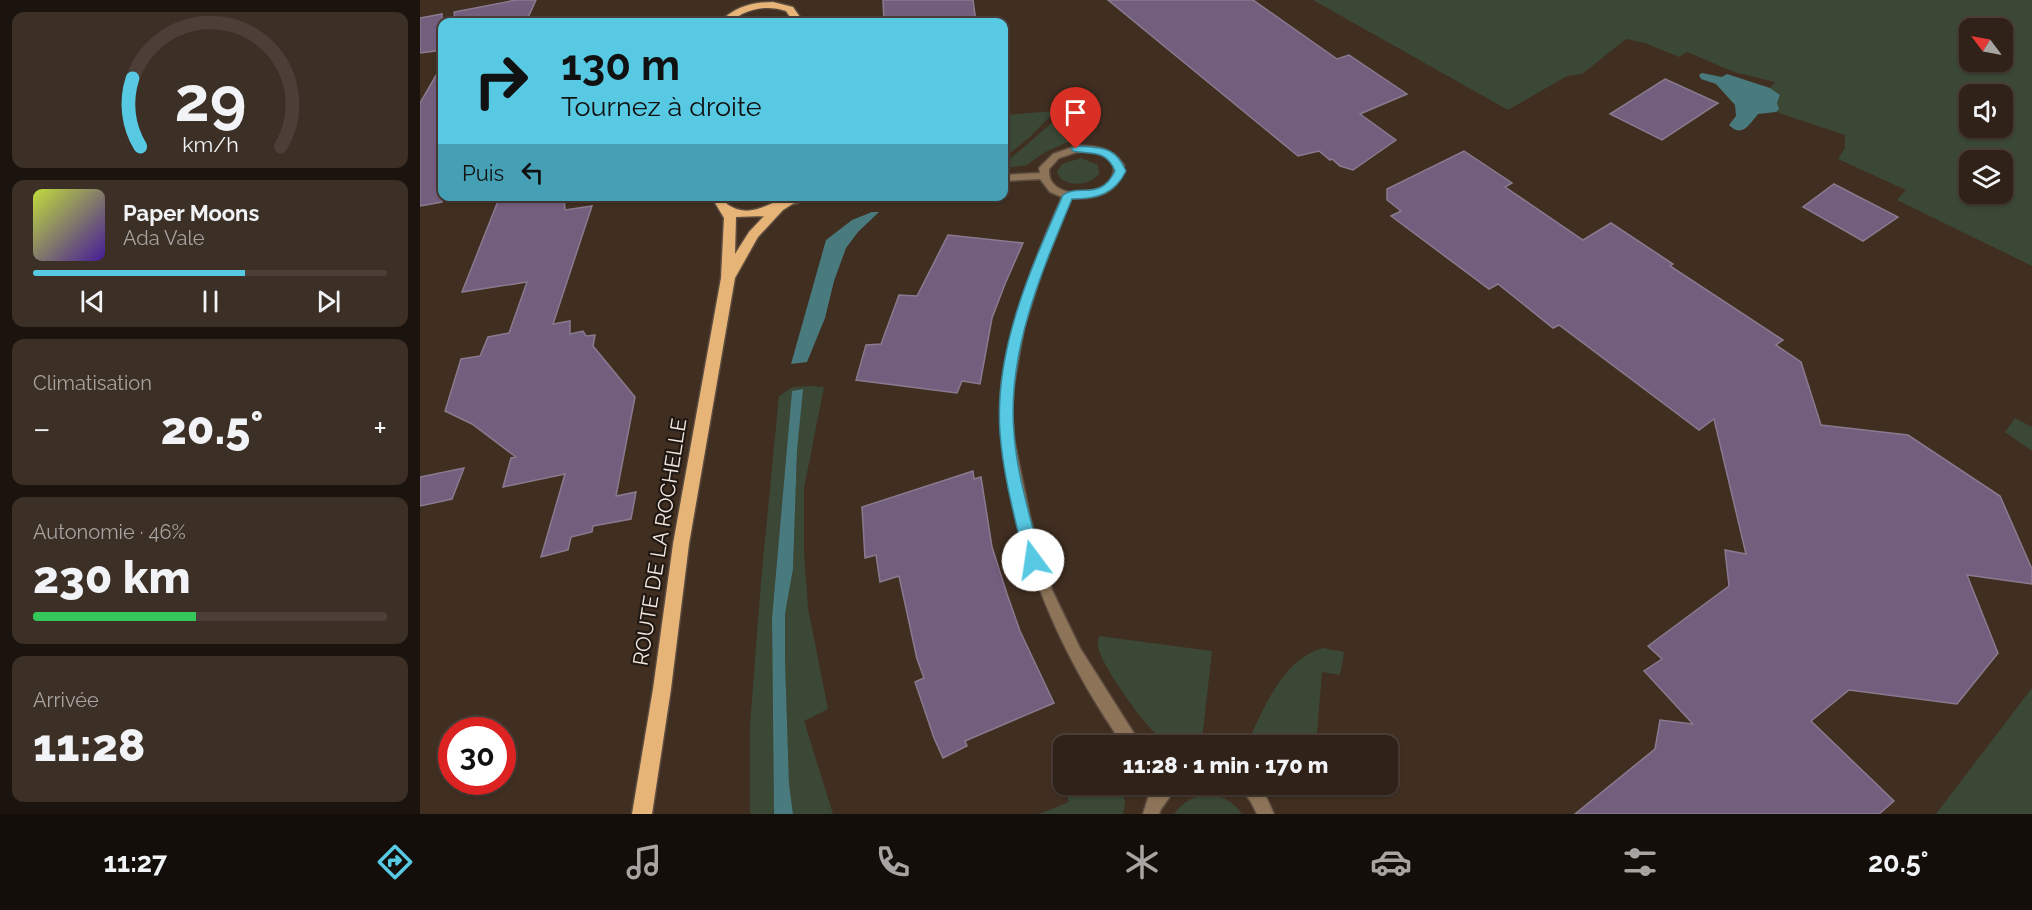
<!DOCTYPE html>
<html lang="fr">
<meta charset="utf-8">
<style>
body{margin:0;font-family:Raleway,sans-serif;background:#3c2f26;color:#f1f3f6;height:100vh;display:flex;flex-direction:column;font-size:22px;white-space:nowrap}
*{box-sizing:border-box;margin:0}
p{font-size:20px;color:#a8a4a2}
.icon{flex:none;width:33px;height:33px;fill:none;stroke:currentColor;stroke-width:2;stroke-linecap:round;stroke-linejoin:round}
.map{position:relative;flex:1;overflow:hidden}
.sheet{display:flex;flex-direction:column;gap:12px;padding:12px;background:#1a130e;width:420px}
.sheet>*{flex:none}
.banner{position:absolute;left:18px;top:18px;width:570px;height:183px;border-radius:12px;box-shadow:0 2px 4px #0004,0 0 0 2px #4b3f38;background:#57c9e3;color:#111;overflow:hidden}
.needle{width:39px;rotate:302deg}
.controls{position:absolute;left:1539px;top:18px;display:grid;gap:12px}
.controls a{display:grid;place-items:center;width:54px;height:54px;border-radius:12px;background:#302219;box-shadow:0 2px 4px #0004,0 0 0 2px #4b3f38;font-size:30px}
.speed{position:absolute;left:18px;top:717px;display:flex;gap:12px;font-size:30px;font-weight:700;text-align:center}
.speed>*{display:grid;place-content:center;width:78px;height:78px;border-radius:50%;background:#302219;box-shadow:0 2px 4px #0004,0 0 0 2px #4b3f38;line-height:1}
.speed .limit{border:9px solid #d22;background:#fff;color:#111}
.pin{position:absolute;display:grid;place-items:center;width:51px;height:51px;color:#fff;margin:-62px -26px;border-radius:50% 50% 50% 0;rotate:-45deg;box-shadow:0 0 6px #0007}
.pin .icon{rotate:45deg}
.me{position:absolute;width:66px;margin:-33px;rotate:346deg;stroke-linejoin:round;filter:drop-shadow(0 0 4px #0008)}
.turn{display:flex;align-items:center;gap:21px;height:126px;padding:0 24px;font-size:27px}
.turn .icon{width:78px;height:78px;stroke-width:2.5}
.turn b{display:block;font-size:42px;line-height:51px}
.then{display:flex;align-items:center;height:57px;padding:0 24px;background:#0003;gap:12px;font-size:22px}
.big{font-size:45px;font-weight:800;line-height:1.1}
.sheet .widget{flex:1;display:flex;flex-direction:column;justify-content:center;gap:9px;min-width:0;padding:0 21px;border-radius:12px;background:#3c2f26}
.sheet .dial{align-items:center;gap:0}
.dial svg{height:156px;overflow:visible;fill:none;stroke:#4b3f38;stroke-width:7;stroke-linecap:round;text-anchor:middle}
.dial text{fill:#f1f3f6;stroke:none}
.song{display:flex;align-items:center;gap:18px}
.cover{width:72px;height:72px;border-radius:9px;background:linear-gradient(135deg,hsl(70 70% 55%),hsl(260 70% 35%))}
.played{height:6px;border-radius:3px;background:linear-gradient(90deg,#57c9e3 60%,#4b3f38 60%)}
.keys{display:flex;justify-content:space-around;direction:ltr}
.heat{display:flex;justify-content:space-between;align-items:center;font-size:33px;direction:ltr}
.charge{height:9px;border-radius:4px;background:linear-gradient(90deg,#34c759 46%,#4b3f38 0)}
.trip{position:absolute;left:633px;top:735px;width:345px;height:60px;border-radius:12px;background:#302219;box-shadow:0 2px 4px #0004,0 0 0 2px #4b3f38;font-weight:800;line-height:60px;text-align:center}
.tab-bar{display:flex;height:96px;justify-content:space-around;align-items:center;background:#130e0a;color:#a8a4a2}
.tab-bar .icon{width:42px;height:42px}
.tab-bar .on{color:#57c9e3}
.tab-bar b{font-size:27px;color:#f1f3f6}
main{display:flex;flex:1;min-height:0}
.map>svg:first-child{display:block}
</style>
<main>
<section class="sheet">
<div class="widget dial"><svg viewBox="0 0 100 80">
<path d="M14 69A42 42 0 1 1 86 69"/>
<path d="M14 69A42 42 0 0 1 10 34" stroke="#57c9e3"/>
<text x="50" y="56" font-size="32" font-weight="700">29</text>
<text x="50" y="72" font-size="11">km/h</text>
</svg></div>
<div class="widget">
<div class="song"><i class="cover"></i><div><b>Paper Moons</b><p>Ada Vale</p></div></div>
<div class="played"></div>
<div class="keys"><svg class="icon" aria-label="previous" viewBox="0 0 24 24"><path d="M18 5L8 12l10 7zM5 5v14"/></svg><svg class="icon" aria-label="pause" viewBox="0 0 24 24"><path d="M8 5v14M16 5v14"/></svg><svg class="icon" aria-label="next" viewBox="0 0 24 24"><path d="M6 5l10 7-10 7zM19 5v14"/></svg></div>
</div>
<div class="widget"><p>Climatisation</p>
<div class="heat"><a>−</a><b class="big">20.5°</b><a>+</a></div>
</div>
<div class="widget"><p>Autonomie · 46%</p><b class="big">230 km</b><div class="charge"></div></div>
<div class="widget"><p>Arrivée</p><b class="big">11:28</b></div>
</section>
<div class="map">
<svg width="1612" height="814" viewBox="0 0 1612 814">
<rect width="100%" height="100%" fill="#402e21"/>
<!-- green -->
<g fill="#3b4836" fill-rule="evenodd">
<path d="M 893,0 L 1612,0 L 1612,266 L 1477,200 L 1486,190 L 1418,159 L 1425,148 L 1425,135 L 1356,112 L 1359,109 L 1357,103 L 1360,95 L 1350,88 L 1355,82 L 1314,72 L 1267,52 L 1259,57 L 1225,43 L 1206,39 L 1162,74 L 1147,76 L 1088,110 ZM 1550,28 L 1582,28 L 1582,62 L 1550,62 ZM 1550,94 L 1582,94 L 1582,128 L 1550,128 ZM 1550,160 L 1582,160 L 1582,194 L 1550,194 Z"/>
<path d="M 635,111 L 610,137 L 584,158 L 584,115 Z"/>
<path d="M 656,114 L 656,126 L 648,142 L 625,152 L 607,165 L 584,168 L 584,164 L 640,116 Z"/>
<path d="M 661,158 L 678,165 L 679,174 C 669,185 653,187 641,179 L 637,172 L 642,164 Z"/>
<path d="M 390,386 L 404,387 L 384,488 L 384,552 L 388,608 L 408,709 L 384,721 L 413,814 L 373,814 L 369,784 L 365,659 L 365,614 L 373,569 L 377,451 L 382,389 L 372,391 L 352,618 L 354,814 L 330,814 L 330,725 L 341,581 L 359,396 L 373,387 Z"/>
<path d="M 1595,418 L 1612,427 L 1612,451 L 1585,432 Z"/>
<path d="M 679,636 L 792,651 L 782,740 C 771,747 758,748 746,742 C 729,733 680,664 678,646 C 678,643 679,639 679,636 Z"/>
<path d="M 903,648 L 924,652 L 920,675 L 902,672 L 896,745 L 826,745 C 843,711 862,659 903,648 Z"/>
<path d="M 1612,688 L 1612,814 L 1516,814 Z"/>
<path d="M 643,780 L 644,784 L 701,785 L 705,802 L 703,814 L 619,814 L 649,802 L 642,781 Z"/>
<path d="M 790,794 C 805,797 813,802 822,814 L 754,814 C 764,801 773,796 790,794 Z"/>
</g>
<!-- water -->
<g fill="#497a7e">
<path d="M 1282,73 L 1302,77 L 1307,74 L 1350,88 L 1360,95 L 1357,103 L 1359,109 L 1356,112 L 1338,114 C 1329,125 1322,138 1309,125 L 1316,116 L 1315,105 L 1296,84 L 1281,79 L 1279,75 Z"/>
<path d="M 452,212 L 459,212 L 438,232 L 426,248 L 414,281 L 405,318 L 387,362 L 371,364 L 406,240 L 432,220 Z"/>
<path d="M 383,389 L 377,451 L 373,569 L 365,614 L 365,659 L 369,784 L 373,814 L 354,814 L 352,618 L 372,391 Z"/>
</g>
<!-- building -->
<g fill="#735e7d" stroke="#897b8f" stroke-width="1.5">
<path d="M 96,0 L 116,0 L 106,22 L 35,22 L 34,12 Z"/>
<path d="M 463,0 L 553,0 L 556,22 L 464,22 Z"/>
<path d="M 688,0 L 833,0 L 917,59 L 929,55 L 987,94 L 940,114 L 976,140 L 933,170 L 920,166 L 912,159 L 910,160 L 899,151 L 878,156 Z"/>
<path d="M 22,14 L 22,50 L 0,53 L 0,18 Z"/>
<path d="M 22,65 L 22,202 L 0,206 L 0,103 Z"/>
<path d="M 1245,79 L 1298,103 L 1242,140 L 1190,114 Z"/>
<path d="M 1044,151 L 1092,183 L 1085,187 L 1163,240 L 1191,223 L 1253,264 L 1250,266 L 1363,340 L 1356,345 L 1381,362 L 1401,425 L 1488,435 L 1580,496 L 1612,569 L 1612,584 L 1547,575 L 1578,653 L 1537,704 L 1429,690 L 1391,721 L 1474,801 L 1459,814 L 1155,814 L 1235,749 L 1240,720 L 1273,724 L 1224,671 L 1242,659 L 1228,646 L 1309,586 L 1305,550 L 1326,554 L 1294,419 L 1279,430 L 1139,325 L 1133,328 L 1078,284 L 1069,289 L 971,216 L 981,211 L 967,200 L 967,189 Z"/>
<path d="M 1414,184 L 1478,217 L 1443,241 L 1383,207 Z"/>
<path d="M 80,196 L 144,196 L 145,210 L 172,206 L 133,324 L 150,321 L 150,334 L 163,331 L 166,336 L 175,335 L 173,346 L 215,397 L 196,496 L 216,492 L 211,519 L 173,526 L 172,532 L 151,537 L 148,550 L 121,557 L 145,474 L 83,487 L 91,458 L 96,457 L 52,424 L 25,411 L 41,359 L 60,356 L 68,337 L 89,333 L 107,282 L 42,292 Z"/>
<path d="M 528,235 L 603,243 L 585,284 L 572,318 L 560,384 L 542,381 L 537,393 L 436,380 L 446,345 L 461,344 L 479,295 L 497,296 Z"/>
<path d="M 44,468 L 32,499 L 0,506 L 0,477 Z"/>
<path d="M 553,471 L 554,479 L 561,477 L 572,547 L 587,594 L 600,631 L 634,703 L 545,741 L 547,746 L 523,758 L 514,738 L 495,682 L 504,678 L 497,659 L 479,576 L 460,582 L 456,555 L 445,558 L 442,507 Z"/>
</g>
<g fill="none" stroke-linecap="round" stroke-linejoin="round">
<!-- street casing -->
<g stroke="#5c4b3f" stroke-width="3">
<g id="street">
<path d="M 656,146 C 676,145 692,148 704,165 C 700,193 677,200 651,198 L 621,274 L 604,328 L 594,384 L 592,412 L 594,439 L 611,521 L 632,590 L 660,648 L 722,746 L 704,746 C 648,665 611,586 591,490 C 583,454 577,419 582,382 C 591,317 616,256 642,197 L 630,192 L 620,179 L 584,181 L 584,175 L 620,173 L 619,168 L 633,154 ZM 657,152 C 672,151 684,153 694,165 C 694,170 694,175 691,179 C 680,195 644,199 632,182 C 629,178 629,173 629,169 L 639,158 Z"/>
<path d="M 378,196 L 396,196 L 374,204 L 369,201 Z"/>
<path d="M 740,784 L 759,784 L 741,809 L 739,814 L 723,814 L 728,798 Z"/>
<path d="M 818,784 L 837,784 L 843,790 L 854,814 L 837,814 L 831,802 Z"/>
</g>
</g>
<!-- primary casing -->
<g stroke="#5c4b3f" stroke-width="3">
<g id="primary">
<path d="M 353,2 L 373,7 L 380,17 L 378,22 L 368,22 L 370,17 L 366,11 C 352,6 336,7 322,14 C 313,19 311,23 300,22 C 314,7 333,2 353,2 Z"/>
<path d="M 291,196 L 303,196 L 307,204 C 330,220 348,203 370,196 C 374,195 381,196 385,196 L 363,210 L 338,237 L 315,278 L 269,544 L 251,689 L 232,814 L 212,814 L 233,689 L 253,544 L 301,278 L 304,218 ZM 344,216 L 329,232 L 315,254 L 316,217 Z"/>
</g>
</g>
<!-- street -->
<use href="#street" fill="#8d7458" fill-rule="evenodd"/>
<!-- primary -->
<use href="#primary" fill="#e7b478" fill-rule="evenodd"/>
</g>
<!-- route -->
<path fill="#57c9e3" stroke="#398394" stroke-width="1.5" d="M 656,146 C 680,148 695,145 706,171 C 695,194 677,199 652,199 C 621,273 587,352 594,433 C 597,476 611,519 621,560 L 619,564 L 613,566 L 608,564 L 605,560 C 595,519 583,475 580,433 C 574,350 610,270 643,195 C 659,183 680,202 695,171 C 686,149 672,155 653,151 L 651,149 Z"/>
<g text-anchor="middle" stroke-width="4.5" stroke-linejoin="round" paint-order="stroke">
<!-- street labels -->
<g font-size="21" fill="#f2e6de" stroke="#201813">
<text transform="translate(240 542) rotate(-81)" y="7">ROUTE DE LA ROCHELLE</text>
</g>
</g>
</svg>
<div class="controls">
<a><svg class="needle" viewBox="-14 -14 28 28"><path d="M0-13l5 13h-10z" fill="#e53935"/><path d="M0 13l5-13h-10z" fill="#a8a4a2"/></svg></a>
<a><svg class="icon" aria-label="sound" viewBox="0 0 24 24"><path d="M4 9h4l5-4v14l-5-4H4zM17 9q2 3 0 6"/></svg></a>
<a><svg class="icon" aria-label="layers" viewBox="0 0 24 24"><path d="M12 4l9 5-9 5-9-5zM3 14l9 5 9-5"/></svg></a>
</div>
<div class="speed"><div class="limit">30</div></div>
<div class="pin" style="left:656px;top:149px;background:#d93025"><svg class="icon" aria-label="arrive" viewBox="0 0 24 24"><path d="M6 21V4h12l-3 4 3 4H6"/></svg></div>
<svg class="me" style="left:613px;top:560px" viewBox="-20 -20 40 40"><circle r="19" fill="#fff"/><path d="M0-13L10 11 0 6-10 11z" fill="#57c9e3"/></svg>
<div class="trip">11:28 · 1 min · 170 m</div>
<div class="banner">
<div class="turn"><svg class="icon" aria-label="right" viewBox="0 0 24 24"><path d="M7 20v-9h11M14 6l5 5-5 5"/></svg><div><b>130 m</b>Tournez à droite</div></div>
<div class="then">Puis<svg class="icon" aria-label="left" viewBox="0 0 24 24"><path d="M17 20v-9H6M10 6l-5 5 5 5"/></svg></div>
</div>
</div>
</main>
<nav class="tab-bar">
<b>11:27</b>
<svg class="icon on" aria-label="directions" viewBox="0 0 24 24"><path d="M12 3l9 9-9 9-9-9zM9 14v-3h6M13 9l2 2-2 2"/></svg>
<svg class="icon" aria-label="music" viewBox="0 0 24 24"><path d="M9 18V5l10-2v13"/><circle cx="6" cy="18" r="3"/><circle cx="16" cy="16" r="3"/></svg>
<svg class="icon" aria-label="phone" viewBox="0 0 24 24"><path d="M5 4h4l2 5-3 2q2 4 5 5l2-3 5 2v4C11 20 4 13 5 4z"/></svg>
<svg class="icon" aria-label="climate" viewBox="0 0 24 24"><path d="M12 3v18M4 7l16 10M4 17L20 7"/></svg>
<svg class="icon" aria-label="car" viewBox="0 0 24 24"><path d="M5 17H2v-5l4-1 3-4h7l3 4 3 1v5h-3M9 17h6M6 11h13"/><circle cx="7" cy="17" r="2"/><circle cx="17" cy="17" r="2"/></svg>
<svg class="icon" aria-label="filters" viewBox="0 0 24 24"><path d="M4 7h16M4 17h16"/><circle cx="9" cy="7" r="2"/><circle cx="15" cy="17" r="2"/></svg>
<b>20.5°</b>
</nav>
